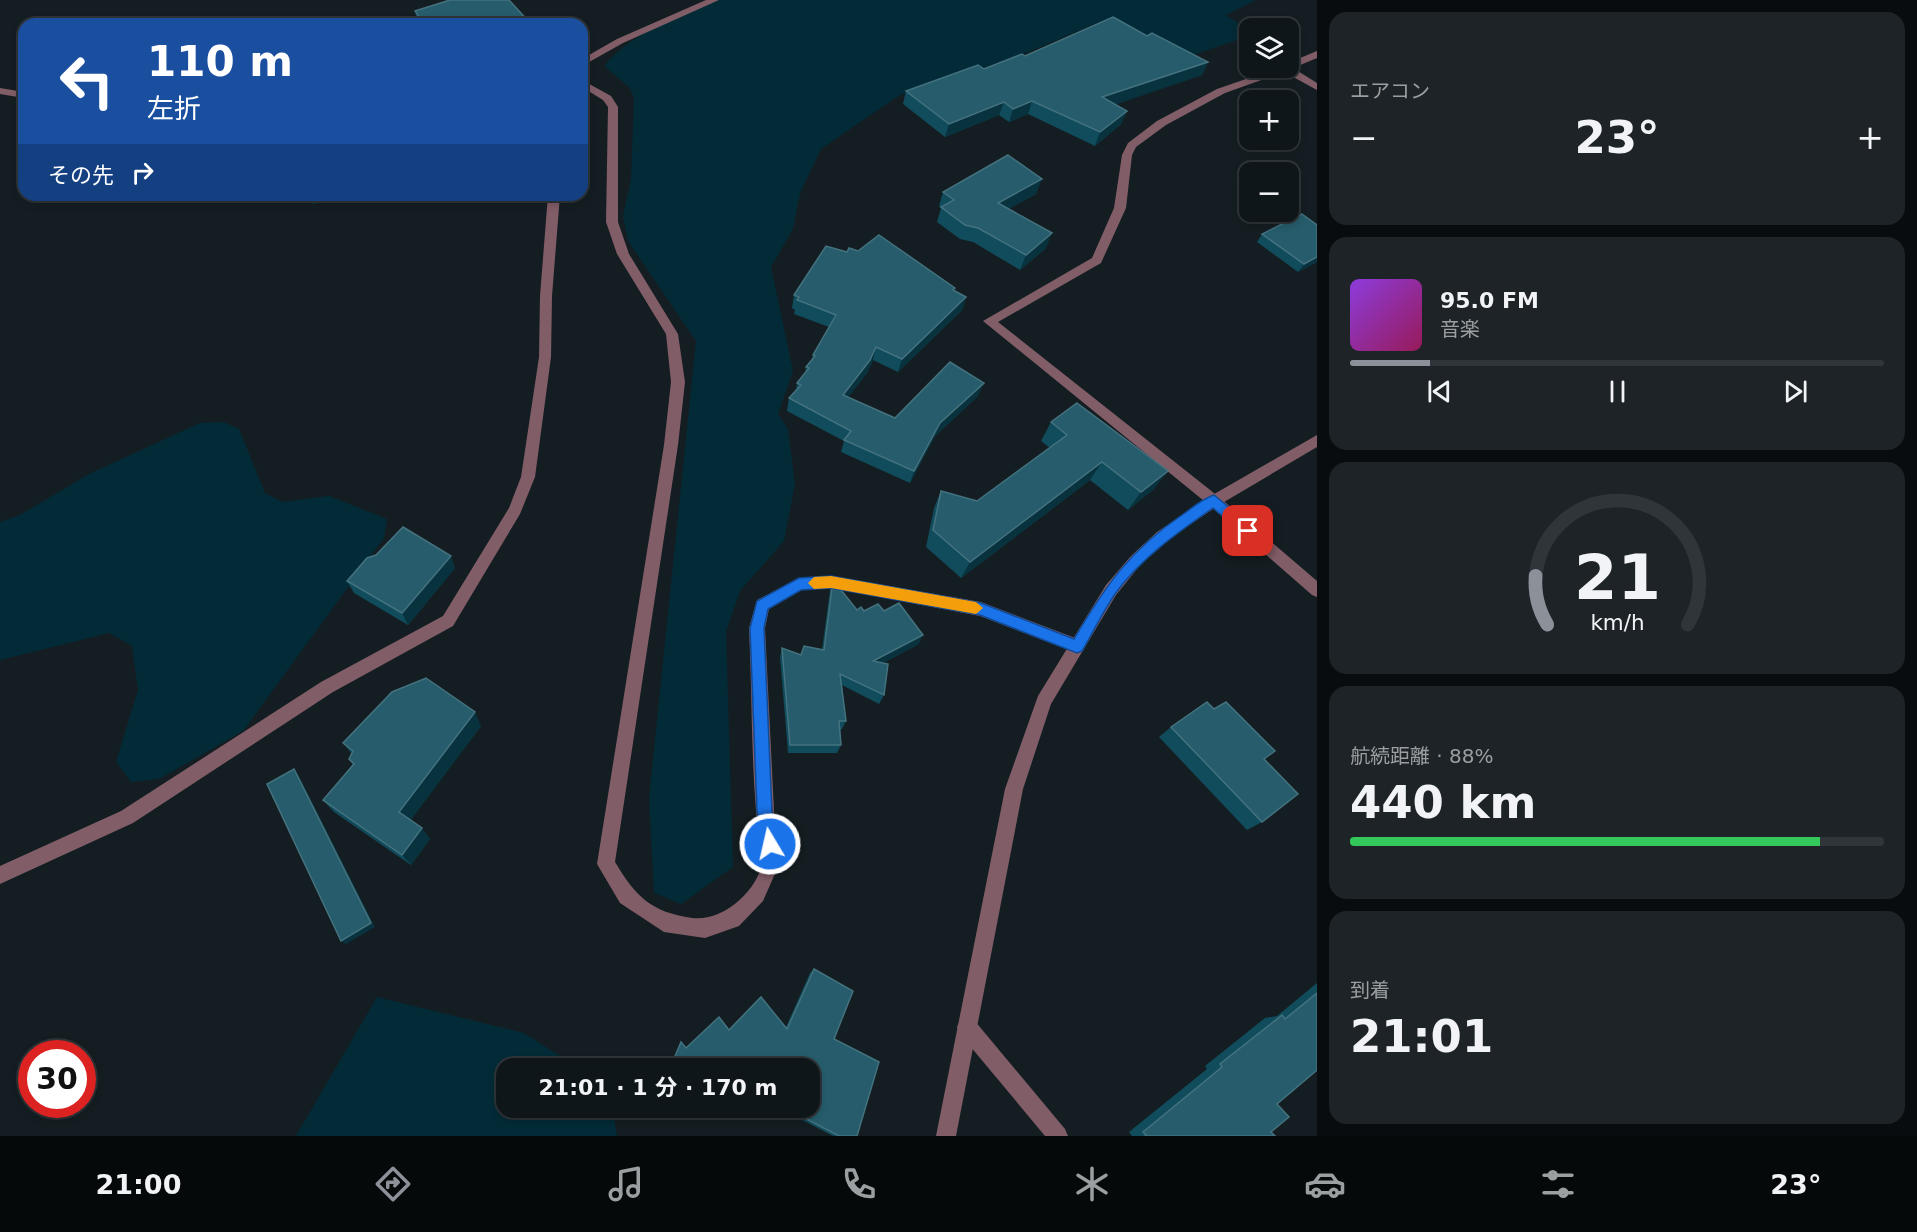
<!DOCTYPE html>
<html lang="ja">
<meta charset="utf-8">
<style>
body{margin:0;font-family:"DejaVu Sans","Noto Sans JP",sans-serif;background:#1d2327;color:#f1f3f6;height:100vh;display:flex;flex-direction:column;font-size:22px;white-space:nowrap}
*{box-sizing:border-box;margin:0}
p{font-size:20px;color:#9b9fa2}
.icon{flex:none;width:33px;height:33px;fill:none;stroke:currentColor;stroke-width:2;stroke-linecap:round;stroke-linejoin:round}
.map{position:relative;flex:1;overflow:hidden}
.drawer{display:flex;flex-direction:column;gap:12px;padding:12px;background:#080c0e;width:600px}
.drawer>*{flex:none}
.top-card{position:absolute;left:18px;top:18px;width:570px;height:183px;border-radius:18px;box-shadow:0 3px 9px #0003,0 0 0 2px #2f3539;background:#1a4fa0;color:#fff;overflow:hidden}
.fabs{position:absolute;left:1239px;top:18px;display:grid;gap:12px}
.fabs a{display:grid;place-items:center;width:60px;height:60px;border-radius:12px;background:#0f161a;box-shadow:0 3px 9px #0003,0 0 0 2px #2f3539;font-size:30px}
.speed{position:absolute;left:18px;top:1040px;display:flex;gap:12px;font-size:30px;font-weight:700;text-align:center}
.speed>*{display:grid;place-content:center;width:78px;height:78px;border-radius:50%;background:#0f161a;box-shadow:0 3px 9px #0003,0 0 0 2px #2f3539;line-height:1}
.speed .limit{border:9px solid #d22;background:#fff;color:#111}
.pin{position:absolute;display:grid;place-items:center;width:51px;height:51px;color:#fff;margin:-26px;border-radius:12px;box-shadow:0 3px 9px #0006}
.me{position:absolute;width:66px;margin:-33px;rotate:351deg;stroke-linejoin:round;filter:drop-shadow(0 0 4px #0008)}
.turn{display:flex;align-items:center;gap:21px;height:126px;padding:0 30px;font-size:27px}
.turn .icon{width:78px;height:78px;stroke-width:2.5}
.turn b{display:block;font-size:42px;line-height:51px}
.then{display:flex;align-items:center;height:57px;padding:0 30px;background:#0003;gap:12px;font-size:22px}
.big{font-size:45px;font-weight:700;line-height:1.1}
.drawer .tile{flex:1;display:flex;flex-direction:column;justify-content:center;gap:9px;min-width:0;padding:0 21px;border-radius:18px;background:#1d2327}
.drawer .dial{align-items:center;gap:0}
.dial svg{height:156px;overflow:visible;fill:none;stroke:#2f3539;stroke-width:7;stroke-linecap:round;text-anchor:middle}
.dial text{fill:#f1f3f6;stroke:none}
.song{display:flex;align-items:center;gap:18px}
.cover{width:72px;height:72px;border-radius:9px;background:linear-gradient(135deg,hsl(270 70% 55%),hsl(330 70% 35%))}
.played{height:6px;border-radius:3px;background:linear-gradient(90deg,#8c9099 15%,#2f3539 15%)}
.keys{display:flex;justify-content:space-around;direction:ltr}
.heat{display:flex;justify-content:space-between;align-items:center;font-size:33px;direction:ltr}
.charge{height:9px;border-radius:4px;background:linear-gradient(90deg,#34c759 88%,#2f3539 0)}
.trip{position:absolute;left:496px;top:1058px;width:324px;height:60px;border-radius:18px;background:#0f161a;box-shadow:0 3px 9px #0003,0 0 0 2px #2f3539;font-weight:700;line-height:60px;text-align:center}
.dock{display:flex;height:96px;justify-content:space-around;align-items:center;background:#06090a;color:#9b9fa2}
.dock .icon{width:42px;height:42px}
.dock .active{color:#8c9099}
.dock b{font-size:27px;color:#f1f3f6}
main{display:flex;flex:1;min-height:0}
.map>svg:first-child{display:block}
</style>
<main>
<div class="map">
<svg width="1317" height="1136" viewBox="0 0 1317 1136">
<rect width="100%" height="100%" fill="#141e22"/>
<!-- green -->
<g fill="#032b37">
<path d="M 712,0 L 1256,0 L 1226,15 L 1249,30 L 1249,36 L 1181,59 L 1102,21 L 1016,57 L 900,95 L 821,149 L 800,193 L 793,229 L 771,267 L 793,371 L 778,414 L 788,429 L 795,484 L 784,541 L 740,591 L 726,632 L 733,867 L 681,904 L 654,893 L 649,798 L 696,341 L 628,241 L 623,216 L 631,180 L 634,98 L 630,88 L 604,66 C 630,34 676,18 712,0 Z"/>
<path d="M 224,422 L 239,429 L 265,493 L 282,502 L 329,496 L 387,519 L 384,538 L 243,731 L 159,779 L 131,782 L 116,762 L 138,690 L 132,646 L 109,633 L 0,660 L 0,522 L 20,515 L 89,474 L 200,423 Z"/>
<path d="M 377,997 L 524,1033 L 579,1068 L 507,1068 L 507,1107 L 612,1107 L 617,1136 L 296,1136 Z"/>
</g>
<g fill="none" stroke-linecap="round" stroke-linejoin="round">
<!-- minor -->
<g fill="#815d67" fill-rule="evenodd">
<path d="M 1317,51 L 1317,58 L 1293,68 L 1317,83 L 1317,90 L 1284,72 L 1225,93 L 1166,125 L 1136,147 L 1132,155 L 1126,208 L 1101,263 L 998,322 L 1219,497 L 1317,581 L 1317,597 L 1312,595 L 1209,505 L 983,321 L 1092,258 L 1114,208 L 1122,155 L 1128,143 L 1157,121 L 1217,89 L 1278,68 L 1288,68 L 1288,63 Z"/>
<path d="M 582,80 L 611,96 L 618,107 L 618,222 L 629,254 L 678,334 L 685,382 L 678,445 L 615,862 C 636,897 651,912 692,918 C 723,922 758,891 763,860 C 765,845 757,826 756,810 C 751,750 752,689 749,628 L 757,600 L 799,578 L 832,576 L 981,602 L 1083,641 L 1085,646 L 1083,651 L 1077,653 L 980,616 L 832,588 L 801,590 L 769,609 L 765,628 L 774,811 L 781,860 L 763,901 L 739,926 L 705,938 L 664,932 L 620,903 L 597,864 L 664,445 L 671,382 L 666,334 L 617,254 L 606,222 L 608,107 L 603,100 L 582,87 Z"/>
<path d="M 0,88 L 24,92 L 24,98 L 0,94 Z"/>
<path d="M 967,1017 L 974,1020 L 1065,1129 L 1068,1136 L 1045,1136 L 960,1034 L 957,1027 L 960,1020 Z"/>
</g>
<!-- tertiary -->
<g fill="#815d67" fill-rule="evenodd">
<path d="M 706,0 L 719,0 L 623,43 L 582,66 L 582,59 L 617,39 Z"/>
<path d="M 548,195 L 560,195 L 552,296 L 551,357 L 535,477 L 520,514 L 453,626 L 333,692 L 133,823 L 0,884 L 0,866 L 121,811 L 321,682 L 443,616 L 509,508 L 521,477 L 539,357 L 540,296 Z"/>
<path d="M 1317,435 L 1317,447 L 1219,505 L 1167,540 L 1141,564 L 1116,595 L 1051,704 L 1023,789 L 956,1136 L 936,1136 L 1005,789 L 1038,696 L 1106,585 L 1131,556 L 1157,532 L 1209,497 Z"/>
</g>
</g>
<!-- wall -->
<g fill="#104c5c">
<path d="M 415,11 L 531,24 L 418,24 Z"/>
<path d="M 1025,56 L 1208,62 L 1202,75 L 1115,104 L 1127,111 L 1121,124 L 1095,146 L 1028,114 L 1009,122 L 999,115 L 945,137 L 903,104 L 906,91 Z"/>
<path d="M 943,192 L 1036,194 L 1008,209 L 1046,248 L 1020,270 L 973,242 L 960,239 L 937,222 L 941,208 L 939,206 Z"/>
<path d="M 293,195 L 326,195 L 314,204 L 303,198 L 301,200 Z"/>
<path d="M 1262,234 L 1317,262 L 1298,272 L 1257,242 Z"/>
<path d="M 954,291 L 966,297 L 962,310 L 898,372 L 873,360 L 867,373 L 848,397 L 895,418 L 978,396 L 935,436 L 910,483 L 841,452 L 844,441 L 787,411 L 789,398 L 796,390 L 797,383 L 805,373 L 806,367 L 812,360 L 813,355 L 829,327 L 794,314 L 795,310 L 792,308 L 794,295 Z"/>
<path d="M 1051,422 L 1154,489 L 1128,510 L 1090,480 L 961,578 L 926,547 L 934,508 L 941,491 L 977,501 L 1050,448 L 1041,441 Z"/>
<path d="M 455,568 L 408,625 L 354,593 L 347,581 Z"/>
<path d="M 833,580 L 857,610 L 864,611 L 884,611 L 919,644 L 883,663 L 884,695 L 879,704 L 842,685 L 846,721 L 842,729 L 840,730 L 841,745 L 837,753 L 788,753 L 780,657 L 782,648 L 801,655 L 822,650 L 830,590 Z"/>
<path d="M 481,726 L 410,820 L 430,839 L 411,865 L 334,812 L 323,800 L 353,764 L 349,759 L 352,754 L 343,743 Z"/>
<path d="M 1171,727 L 1264,759 L 1262,822 L 1247,830 L 1159,737 Z"/>
<path d="M 814,969 L 834,1039 L 857,1136 L 833,1136 L 793,1115 L 794,1112 L 791,1107 L 810,1107 L 810,1068 L 670,1068 L 686,1048 L 729,1030 L 786,1027 L 810,973 Z"/>
<path d="M 1317,983 L 1317,1070 L 1277,1104 L 1271,1132 L 1275,1136 L 1132,1136 L 1129,1132 L 1207,1069 L 1205,1066 L 1265,1018 L 1277,1016 Z"/>
</g>
<!-- shaded-wall -->
<g fill="#08323e">
<path d="M 1208,62 L 1202,75 L 1097,111 L 1102,97 Z"/>
<path d="M 1032,101 L 1028,114 L 1009,122 L 1013,109 Z"/>
<path d="M 1004,102 L 999,115 L 945,137 L 949,124 Z"/>
<path d="M 1127,111 L 1121,124 L 1095,146 L 1100,132 Z"/>
<path d="M 1042,179 L 1036,194 L 992,218 L 998,203 Z"/>
<path d="M 299,195 L 302,195 L 303,198 L 301,200 Z"/>
<path d="M 310,195 L 326,195 L 314,204 Z"/>
<path d="M 1052,233 L 1046,248 L 1020,270 L 1026,255 Z"/>
<path d="M 1317,257 L 1317,262 L 1298,272 L 1304,264 Z"/>
<path d="M 966,297 L 962,310 L 898,372 L 902,359 Z"/>
<path d="M 876,347 L 873,360 L 867,373 L 840,408 L 843,395 Z"/>
<path d="M 984,383 L 978,396 L 935,436 L 910,483 L 914,471 L 940,423 Z"/>
<path d="M 1102,462 L 1090,480 L 961,578 L 970,562 Z"/>
<path d="M 1168,471 L 1154,489 L 1128,510 L 1141,492 Z"/>
<path d="M 451,556 L 455,568 L 408,625 L 402,613 Z"/>
<path d="M 923,635 L 919,644 L 870,670 L 873,661 Z"/>
<path d="M 475,712 L 481,726 L 408,824 L 399,812 Z"/>
<path d="M 294,769 L 298,774 L 375,927 L 346,944 L 341,941 Z"/>
<path d="M 422,828 L 430,839 L 411,865 L 402,855 Z"/>
</g>
<!-- building -->
<g fill="#265c6b" stroke="#44727f" stroke-width="1.5">
<path d="M 450,0 L 509,0 L 531,24 L 424,24 L 415,11 Z"/>
<path d="M 1113,17 L 1147,36 L 1152,33 L 1208,62 L 1102,97 L 1127,111 L 1100,132 L 1032,101 L 1013,109 L 1004,102 L 949,124 L 906,91 L 978,65 L 984,69 L 1022,54 L 1025,56 Z"/>
<path d="M 1008,155 L 1042,179 L 998,203 L 1052,233 L 1026,255 L 978,228 L 965,225 L 941,207 L 954,200 L 943,192 Z"/>
<path d="M 1302,214 L 1317,225 L 1317,257 L 1304,264 L 1262,234 Z"/>
<path d="M 879,235 L 955,288 L 953,290 L 966,297 L 902,359 L 876,347 L 870,360 L 843,395 L 895,418 L 950,362 L 984,383 L 940,423 L 914,471 L 844,440 L 851,431 L 789,398 L 801,385 L 797,383 L 809,368 L 806,367 L 815,356 L 813,355 L 836,315 L 797,300 L 799,297 L 794,295 L 826,246 L 847,252 L 849,248 L 858,251 Z"/>
<path d="M 1077,403 L 1168,471 L 1141,492 L 1102,462 L 970,562 L 933,530 L 941,491 L 977,501 L 1067,435 L 1051,422 Z"/>
<path d="M 403,527 L 451,556 L 402,613 L 347,581 L 367,558 L 376,555 Z"/>
<path d="M 833,580 L 857,610 L 861,607 L 864,611 L 878,604 L 884,611 L 899,603 L 923,635 L 873,661 L 888,664 L 884,695 L 840,674 L 846,721 L 839,721 L 841,745 L 790,745 L 782,648 L 801,655 L 804,646 L 824,650 Z"/>
<path d="M 426,678 L 475,712 L 399,812 L 422,828 L 402,855 L 323,800 L 354,764 L 349,759 L 353,751 L 343,743 L 392,692 Z"/>
<path d="M 1207,702 L 1214,709 L 1226,702 L 1275,751 L 1264,759 L 1298,794 L 1262,822 L 1171,727 Z"/>
<path d="M 294,769 L 371,923 L 341,941 L 267,784 Z"/>
<path d="M 814,969 L 853,991 L 834,1039 L 879,1062 L 857,1136 L 839,1136 L 797,1114 L 798,1110 L 796,1107 L 810,1107 L 810,1068 L 670,1068 L 681,1042 L 686,1048 L 719,1017 L 729,1030 L 761,997 L 787,1029 Z"/>
<path d="M 1317,993 L 1317,1070 L 1277,1104 L 1289,1117 L 1271,1132 L 1275,1136 L 1145,1136 L 1146,1135 L 1143,1132 L 1222,1067 L 1220,1064 L 1282,1015 L 1285,1019 Z"/>
</g>
<!-- route -->
<path fill="#1a73e8" stroke="#114b97" stroke-width="1.5" d="M 1214,495 L 1253,527 L 1253,534 L 1243,534 L 1213,508 C 1177,533 1141,558 1115,594 C 1103,612 1093,632 1082,651 L 1077,653 L 980,615 L 831,588 L 801,590 L 768,609 L 764,628 L 772,811 L 778,844 L 775,849 L 770,852 L 764,849 L 757,811 L 750,628 L 757,601 L 799,578 L 831,576 L 981,603 L 1074,639 C 1106,585 1130,550 1182,515 C 1192,508 1202,499 1214,495 Z"/>
<!-- slow -->
<path fill="#f59e0b" d="M 831,576 L 976,602 L 983,608 L 976,614 L 831,588 L 814,589 L 808,583 L 814,577 Z"/>
</svg>
<div class="fabs">
<a><svg class="icon" aria-label="layers" viewBox="0 0 24 24"><path d="M12 4l9 5-9 5-9-5zM3 14l9 5 9-5"/></svg></a>
<a>+</a>
<a>−</a>
</div>
<div class="speed"><div class="limit">30</div></div>
<div class="pin" style="left:1248px;top:531px;background:#d93025"><svg class="icon" aria-label="arrive" viewBox="0 0 24 24"><path d="M6 21V4h12l-3 4 3 4H6"/></svg></div>
<svg class="me" style="left:770px;top:844px" viewBox="-20 -20 40 40"><circle r="17" fill="#1a73e8" stroke="#fff" stroke-width="3"/><path d="M0-11L8 9 0 5-8 9z" fill="#fff"/></svg>
<div class="trip">21:01 · 1 分 · 170 m</div>
<div class="top-card">
<div class="turn"><svg class="icon" aria-label="left" viewBox="0 0 24 24"><path d="M17 20v-9H6M10 6l-5 5 5 5"/></svg><div><b>110 m</b>左折</div></div>
<div class="then">その先<svg class="icon" aria-label="right" viewBox="0 0 24 24"><path d="M7 20v-9h11M14 6l5 5-5 5"/></svg></div>
</div>
</div>
<section class="drawer">
<div class="tile"><p>エアコン</p>
<div class="heat"><a>−</a><b class="big">23°</b><a>+</a></div>
</div>
<div class="tile">
<div class="song"><i class="cover"></i><div><b>95.0 FM</b><p>音楽</p></div></div>
<div class="played"></div>
<div class="keys"><svg class="icon" aria-label="previous" viewBox="0 0 24 24"><path d="M18 5L8 12l10 7zM5 5v14"/></svg><svg class="icon" aria-label="pause" viewBox="0 0 24 24"><path d="M8 5v14M16 5v14"/></svg><svg class="icon" aria-label="next" viewBox="0 0 24 24"><path d="M6 5l10 7-10 7zM19 5v14"/></svg></div>
</div>
<div class="tile dial"><svg viewBox="0 0 100 80">
<path d="M14 69A42 42 0 1 1 86 69"/>
<path d="M14 69A42 42 0 0 1 8 44" stroke="#8c9099"/>
<text x="50" y="56" font-size="32" font-weight="700">21</text>
<text x="50" y="72" font-size="11">km/h</text>
</svg></div>
<div class="tile"><p>航続距離 · 88%</p><b class="big">440 km</b><div class="charge"></div></div>
<div class="tile"><p>到着</p><b class="big">21:01</b></div>
</section>
</main>
<nav class="dock">
<b>21:00</b>
<svg class="icon active" aria-label="directions" viewBox="0 0 24 24"><path d="M12 3l9 9-9 9-9-9zM9 14v-3h6M13 9l2 2-2 2"/></svg>
<svg class="icon" aria-label="music" viewBox="0 0 24 24"><path d="M9 18V5l10-2v13"/><circle cx="6" cy="18" r="3"/><circle cx="16" cy="16" r="3"/></svg>
<svg class="icon" aria-label="phone" viewBox="0 0 24 24"><path d="M5 4h4l2 5-3 2q2 4 5 5l2-3 5 2v4C11 20 4 13 5 4z"/></svg>
<svg class="icon" aria-label="climate" viewBox="0 0 24 24"><path d="M12 3v18M4 7l16 10M4 17L20 7"/></svg>
<svg class="icon" aria-label="car" viewBox="0 0 24 24"><path d="M5 17H2v-5l4-1 3-4h7l3 4 3 1v5h-3M9 17h6M6 11h13"/><circle cx="7" cy="17" r="2"/><circle cx="17" cy="17" r="2"/></svg>
<svg class="icon" aria-label="filters" viewBox="0 0 24 24"><path d="M4 7h16M4 17h16"/><circle cx="9" cy="7" r="2"/><circle cx="15" cy="17" r="2"/></svg>
<b>23°</b>
</nav>
